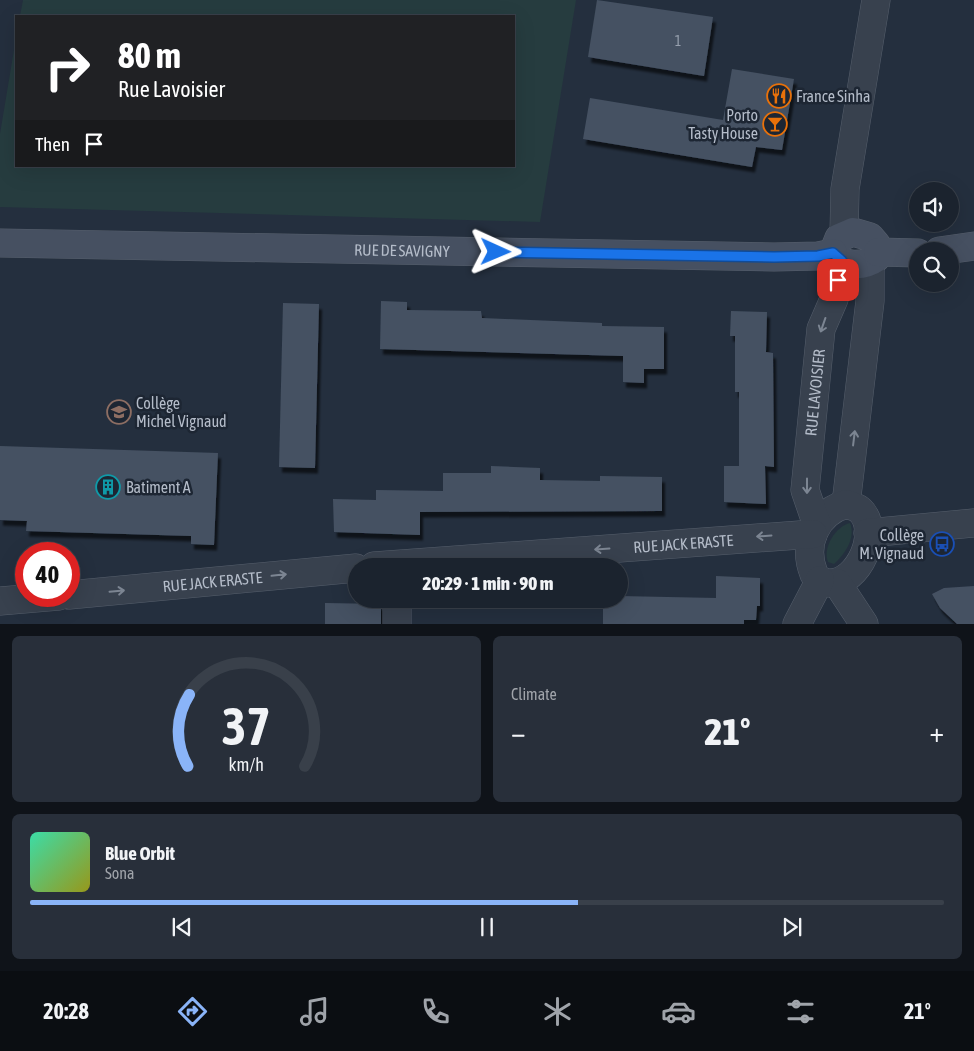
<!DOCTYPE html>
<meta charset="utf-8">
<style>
body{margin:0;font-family:"Asap Condensed",sans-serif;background:#282f3a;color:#f1f3f6;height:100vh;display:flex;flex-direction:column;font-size:19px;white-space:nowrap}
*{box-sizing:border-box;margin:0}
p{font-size:16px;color:#a0a4aa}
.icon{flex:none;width:28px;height:28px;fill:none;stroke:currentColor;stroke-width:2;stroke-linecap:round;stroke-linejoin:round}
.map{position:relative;height:624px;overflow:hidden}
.sheet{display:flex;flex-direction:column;gap:12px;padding:12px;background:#0f1319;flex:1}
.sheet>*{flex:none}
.hud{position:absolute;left:15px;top:15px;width:500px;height:152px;border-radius:0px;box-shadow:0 5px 20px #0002,0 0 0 1px #39404a;background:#202124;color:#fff;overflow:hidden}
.buttons{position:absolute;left:909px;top:182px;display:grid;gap:10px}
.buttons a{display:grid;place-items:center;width:50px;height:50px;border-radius:50%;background:#1b232e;box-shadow:0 5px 20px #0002,0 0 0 1px #39404a;font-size:25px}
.speed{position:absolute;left:15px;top:542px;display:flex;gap:10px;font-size:25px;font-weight:700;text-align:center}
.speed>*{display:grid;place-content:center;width:65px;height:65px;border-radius:50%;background:#1b232e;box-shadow:0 5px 20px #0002,0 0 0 1px #39404a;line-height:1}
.speed .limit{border:8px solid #d22;background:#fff;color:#111}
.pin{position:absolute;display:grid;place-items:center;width:42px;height:42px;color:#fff;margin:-21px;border-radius:10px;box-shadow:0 2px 8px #0006}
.me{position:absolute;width:55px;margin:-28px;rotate:91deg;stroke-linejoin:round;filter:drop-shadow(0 0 4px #0008)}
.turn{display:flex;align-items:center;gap:18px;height:105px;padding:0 20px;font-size:22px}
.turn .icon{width:65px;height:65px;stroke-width:2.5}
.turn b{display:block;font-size:35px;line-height:42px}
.then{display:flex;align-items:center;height:48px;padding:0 20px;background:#0003;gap:10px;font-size:19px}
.big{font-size:38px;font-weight:800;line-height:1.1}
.sheet .tile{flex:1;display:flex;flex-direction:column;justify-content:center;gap:8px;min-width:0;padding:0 18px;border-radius:8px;background:#282f3a}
.sheet .dial{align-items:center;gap:0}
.dial svg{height:130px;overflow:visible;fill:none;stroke:#39404a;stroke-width:7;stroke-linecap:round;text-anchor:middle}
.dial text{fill:#f1f3f6;stroke:none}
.song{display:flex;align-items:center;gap:15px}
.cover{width:60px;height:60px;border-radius:8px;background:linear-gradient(135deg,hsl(160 70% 55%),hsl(60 70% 35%))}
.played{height:5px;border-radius:2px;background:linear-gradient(90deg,#8ab4f8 60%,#39404a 60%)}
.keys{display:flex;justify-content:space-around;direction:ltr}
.heat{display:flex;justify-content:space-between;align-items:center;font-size:28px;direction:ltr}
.sheet .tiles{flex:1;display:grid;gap:12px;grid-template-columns:1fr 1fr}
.tile:last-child{grid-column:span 2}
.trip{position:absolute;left:348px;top:558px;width:280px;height:50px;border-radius:25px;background:#1b232e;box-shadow:0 5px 20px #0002,0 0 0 1px #39404a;font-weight:800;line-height:50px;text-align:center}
.tabs{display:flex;height:80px;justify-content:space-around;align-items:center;background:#0b0e12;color:#a0a4aa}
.tabs .icon{width:35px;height:35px}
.tabs .current{color:#8ab4f8}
.tabs b{font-size:22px;color:#f1f3f6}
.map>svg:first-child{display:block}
</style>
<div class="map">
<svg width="974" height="624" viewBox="0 0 974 624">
<defs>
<filter id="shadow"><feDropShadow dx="3" dy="5.5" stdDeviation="1" flood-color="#0009"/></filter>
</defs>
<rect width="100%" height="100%" fill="#242f3e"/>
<!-- green -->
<g fill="#263c3f">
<path d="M 23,0 L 576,0 L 540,222 L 0,207 L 0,134 L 16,38 L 16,166 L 514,166 L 514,16 L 20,16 Z"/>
<path d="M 850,523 C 856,538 845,554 834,564 L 828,562 C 822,548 836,526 850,523 Z"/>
</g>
<!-- building -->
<g fill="#455162" filter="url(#shadow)">
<path d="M 597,0 L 713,17 L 704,76 L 588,57 Z"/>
<path d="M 732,69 L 794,79 L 782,150 L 756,147 L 752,167 L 583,139 L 590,98 L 723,120 Z"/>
<path d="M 381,301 L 407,302 L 407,310 L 481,311 L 482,318 L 602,323 L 602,326 L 664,327 L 664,369 L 644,369 L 644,383 L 623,382 L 623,356 L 380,349 Z"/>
<path d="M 283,303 L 319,304 L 315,468 L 279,467 Z"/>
<path d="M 731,311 L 767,312 L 766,352 L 773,353 L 774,467 L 765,466 L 766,504 L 724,502 L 724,466 L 739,466 L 739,392 L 735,392 L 735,336 L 730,336 Z"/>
<path d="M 0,446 L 218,453 L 214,545 L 191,544 L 191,536 L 26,531 L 27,521 L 0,520 Z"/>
<path d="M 491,466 L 540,468 L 540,480 L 600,481 L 600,476 L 662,477 L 662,511 L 420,512 L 420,535 L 334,532 L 333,499 L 376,500 L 376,490 L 443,491 L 443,473 L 491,473 Z"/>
<path d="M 716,576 L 760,578 L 760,606 L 757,606 L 756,620 L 744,620 L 744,624 L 603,624 L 603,599 L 619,599 L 619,596 L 716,598 Z"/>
<path d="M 974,586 L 974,624 L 957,624 L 940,608 L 932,594 L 944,588 Z"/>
<path d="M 325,603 L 381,604 L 381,624 L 325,624 Z"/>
</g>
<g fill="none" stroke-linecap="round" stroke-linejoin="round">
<!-- street casing -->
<g stroke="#565f6c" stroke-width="29">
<g id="street">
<path d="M 844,234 L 845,189 L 876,0"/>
<path d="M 846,504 L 870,301 L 870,262"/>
<path d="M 846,504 C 851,506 857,507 860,510 C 882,531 859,584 829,583 C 822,583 817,580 814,574 C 802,544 816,513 846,504 Z"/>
<path id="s1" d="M 817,525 L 805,490 L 821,329 L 834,299 L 841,261"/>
<path d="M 868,533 L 974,523"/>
<path id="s2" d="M 374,566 L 813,534"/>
<path d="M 837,583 L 864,624"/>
<path id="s3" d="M 69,595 L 356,568"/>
<path d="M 0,601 L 59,596"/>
<path d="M 397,624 L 397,599"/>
<path d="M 797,624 L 820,580"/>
</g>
</g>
<!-- secondary casing -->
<g stroke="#565f6c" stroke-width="29">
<g id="secondary">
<path d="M 853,232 L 870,237 L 876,244 L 876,258 C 863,267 842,267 833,253 L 839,238 Z"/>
<path id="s4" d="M 0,243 L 774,257 L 818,256 L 833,253"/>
<path d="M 939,251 L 974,246"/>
<path d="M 878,252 L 918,253"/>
</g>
</g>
<!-- street -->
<use href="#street" stroke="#38414e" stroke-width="28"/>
<!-- secondary -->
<use href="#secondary" stroke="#465061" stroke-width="28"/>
</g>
<!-- one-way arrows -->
<defs><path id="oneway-shaft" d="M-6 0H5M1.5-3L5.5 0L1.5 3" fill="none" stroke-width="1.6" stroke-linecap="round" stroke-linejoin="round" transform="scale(1.25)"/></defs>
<g stroke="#7c8592">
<use href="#oneway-shaft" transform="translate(823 325) rotate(109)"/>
<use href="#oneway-shaft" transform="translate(854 438) rotate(-83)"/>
<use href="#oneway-shaft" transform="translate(807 486) rotate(90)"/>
<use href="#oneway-shaft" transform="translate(764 536) rotate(176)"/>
<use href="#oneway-shaft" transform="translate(602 549) rotate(176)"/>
<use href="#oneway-shaft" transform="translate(279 575) rotate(-6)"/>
<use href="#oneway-shaft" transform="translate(117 591) rotate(-5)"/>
</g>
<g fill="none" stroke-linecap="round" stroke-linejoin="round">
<!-- route casing -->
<g stroke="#114b97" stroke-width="12">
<path id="route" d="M 496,252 L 774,257 L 818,256 L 833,253 L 842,261 L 838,280"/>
</g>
<!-- route -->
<use href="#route" stroke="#1a73e8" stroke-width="9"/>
</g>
<!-- icons -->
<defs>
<g id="restaurant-ring" transform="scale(1.25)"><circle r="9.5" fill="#1d2633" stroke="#e8710a" stroke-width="1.5"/><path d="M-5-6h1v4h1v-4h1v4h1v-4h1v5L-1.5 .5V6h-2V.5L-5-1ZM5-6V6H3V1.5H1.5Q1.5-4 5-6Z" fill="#e8710a"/></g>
<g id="bar-ring" transform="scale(1.25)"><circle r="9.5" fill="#1d2633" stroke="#e8710a" stroke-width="1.5"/><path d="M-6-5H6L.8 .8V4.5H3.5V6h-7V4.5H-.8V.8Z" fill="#e8710a"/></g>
<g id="school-ring" transform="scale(1.25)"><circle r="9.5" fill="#1d2633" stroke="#8d6e63" stroke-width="1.5"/><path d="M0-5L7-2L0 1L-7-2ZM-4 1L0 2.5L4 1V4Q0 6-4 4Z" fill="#8d6e63"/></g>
<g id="building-ring" transform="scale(1.25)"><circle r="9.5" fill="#1d2633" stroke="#0f9aa8" stroke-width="1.5"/><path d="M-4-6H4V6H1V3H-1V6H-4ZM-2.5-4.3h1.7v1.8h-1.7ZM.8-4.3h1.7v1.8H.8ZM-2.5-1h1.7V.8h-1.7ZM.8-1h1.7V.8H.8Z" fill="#0f9aa8"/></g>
<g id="bus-ring" transform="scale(1.25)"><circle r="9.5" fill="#1d2633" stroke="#1a4fb4" stroke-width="1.5"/><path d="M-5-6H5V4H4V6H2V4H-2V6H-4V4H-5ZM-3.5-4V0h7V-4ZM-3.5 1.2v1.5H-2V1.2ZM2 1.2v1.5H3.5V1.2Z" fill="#1a4fb4"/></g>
</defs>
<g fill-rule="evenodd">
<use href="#restaurant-ring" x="779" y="96"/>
<use href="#bar-ring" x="775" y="124"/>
<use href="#school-ring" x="119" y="412"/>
<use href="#building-ring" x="108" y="487"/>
<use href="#bus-ring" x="942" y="544"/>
</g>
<g text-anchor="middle" stroke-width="5" stroke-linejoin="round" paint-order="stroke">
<!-- number labels -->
<g font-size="14" fill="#98a1af">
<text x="678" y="46">1</text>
</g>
<!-- poi labels -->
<g font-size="16" fill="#b4bcc9" stroke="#1d2633" text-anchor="start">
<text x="796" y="102">France Sinha</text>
<text x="758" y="121" text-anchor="end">Porto<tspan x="758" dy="18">Tasty House</tspan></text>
<text x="136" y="409">Collège<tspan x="136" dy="18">Michel Vignaud</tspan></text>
<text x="126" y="493">Batiment A</text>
<text x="924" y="541" text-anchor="end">Collège<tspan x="924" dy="18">M. Vignaud</tspan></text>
</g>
<!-- street labels -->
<g font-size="16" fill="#b4bcc9" stroke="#1d2633">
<text dy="6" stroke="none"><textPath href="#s4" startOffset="402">RUE DE SAVIGNY</textPath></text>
<text dy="6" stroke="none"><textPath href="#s1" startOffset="135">RUE LAVOISIER</textPath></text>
<text dy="6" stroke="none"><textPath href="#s2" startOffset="310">RUE JACK ERASTE</textPath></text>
<text dy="6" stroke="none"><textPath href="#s3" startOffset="144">RUE JACK ERASTE</textPath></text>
</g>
</g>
</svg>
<div class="buttons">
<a><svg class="icon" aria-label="sound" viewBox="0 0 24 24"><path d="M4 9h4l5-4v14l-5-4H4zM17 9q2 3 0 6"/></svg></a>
<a><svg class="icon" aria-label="search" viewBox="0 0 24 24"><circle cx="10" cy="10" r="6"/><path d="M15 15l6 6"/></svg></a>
</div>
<div class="speed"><div class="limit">40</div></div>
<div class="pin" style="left:838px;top:280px;background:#d93025"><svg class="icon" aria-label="arrive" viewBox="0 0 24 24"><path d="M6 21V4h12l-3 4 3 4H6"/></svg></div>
<svg class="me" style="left:496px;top:252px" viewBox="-20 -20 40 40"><path d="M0-17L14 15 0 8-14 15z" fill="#1a73e8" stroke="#fff" stroke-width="4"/></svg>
<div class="trip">20:29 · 1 min · 90 m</div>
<div class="hud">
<div class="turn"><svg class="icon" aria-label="right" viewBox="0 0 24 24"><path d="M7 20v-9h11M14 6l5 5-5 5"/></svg><div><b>80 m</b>Rue Lavoisier</div></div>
<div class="then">Then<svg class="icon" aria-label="arrive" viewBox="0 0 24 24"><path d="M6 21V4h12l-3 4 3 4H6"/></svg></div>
</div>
</div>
<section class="sheet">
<div class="tiles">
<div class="tile dial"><svg viewBox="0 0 100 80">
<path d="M14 69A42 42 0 1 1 86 69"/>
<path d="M14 69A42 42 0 0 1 15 25" stroke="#8ab4f8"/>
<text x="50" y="56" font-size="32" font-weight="700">37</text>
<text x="50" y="72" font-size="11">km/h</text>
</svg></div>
<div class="tile"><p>Climate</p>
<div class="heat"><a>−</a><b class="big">21°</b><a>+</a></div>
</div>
<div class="tile">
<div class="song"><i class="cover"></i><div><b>Blue Orbit</b><p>Sona</p></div></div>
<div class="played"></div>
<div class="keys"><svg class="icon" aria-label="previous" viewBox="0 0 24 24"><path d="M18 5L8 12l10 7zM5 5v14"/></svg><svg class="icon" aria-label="pause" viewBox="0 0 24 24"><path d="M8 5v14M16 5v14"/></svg><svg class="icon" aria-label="next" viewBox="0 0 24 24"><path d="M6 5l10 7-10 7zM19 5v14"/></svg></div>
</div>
</div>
</section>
<nav class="tabs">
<b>20:28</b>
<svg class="icon current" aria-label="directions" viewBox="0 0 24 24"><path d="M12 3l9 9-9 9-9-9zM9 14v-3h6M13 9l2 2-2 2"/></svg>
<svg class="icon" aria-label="music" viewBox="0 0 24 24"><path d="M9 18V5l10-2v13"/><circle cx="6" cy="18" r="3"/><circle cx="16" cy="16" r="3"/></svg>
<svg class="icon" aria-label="phone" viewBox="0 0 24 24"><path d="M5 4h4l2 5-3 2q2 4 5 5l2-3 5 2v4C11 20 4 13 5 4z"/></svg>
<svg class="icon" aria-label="climate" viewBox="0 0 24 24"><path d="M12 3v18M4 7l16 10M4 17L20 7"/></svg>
<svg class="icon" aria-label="car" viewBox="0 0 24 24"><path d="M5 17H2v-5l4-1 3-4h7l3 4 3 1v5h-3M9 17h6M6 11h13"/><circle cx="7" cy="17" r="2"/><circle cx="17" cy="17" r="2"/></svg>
<svg class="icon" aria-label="filters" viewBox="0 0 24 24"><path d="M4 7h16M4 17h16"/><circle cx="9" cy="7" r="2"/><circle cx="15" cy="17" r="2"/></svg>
<b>21°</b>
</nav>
